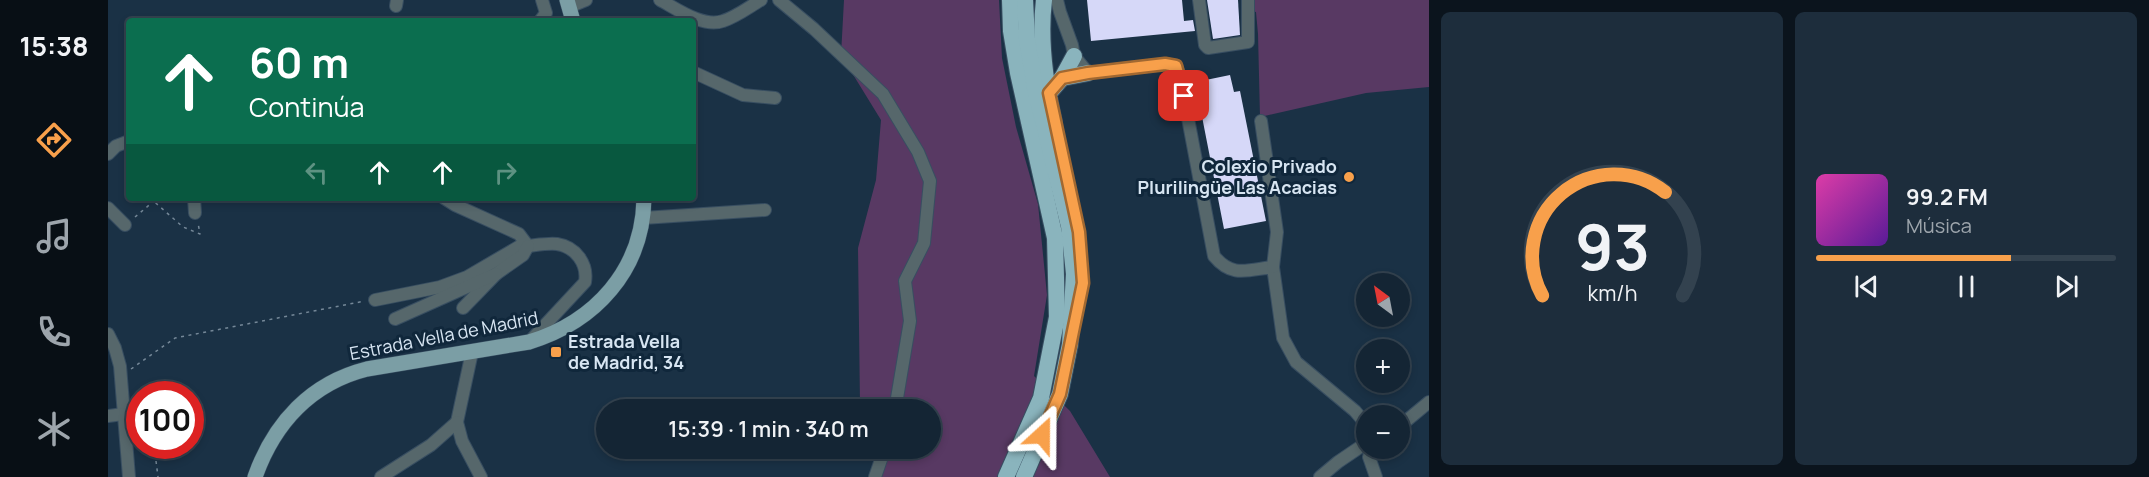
<!DOCTYPE html>
<html lang="es">
<meta charset="utf-8">
<style>
body{margin:0;font-family:Manrope,sans-serif;background:#1d2d3c;color:#f1f3f6;height:100vh;display:flex;flex-direction:column;font-size:22px;white-space:nowrap}
*{box-sizing:border-box;margin:0}
p{font-size:20px;color:#9da5ac}
.icon{flex:none;width:33px;height:33px;fill:none;stroke:currentColor;stroke-width:2;stroke-linecap:round;stroke-linejoin:round}
.map{position:relative;flex:1;overflow:hidden}
.panel{display:flex;flex-direction:column;gap:12px;padding:12px;background:#0b141d;width:720px}
.panel>*{flex:none}
.hud{position:absolute;left:18px;top:18px;width:570px;height:183px;border-radius:6px;box-shadow:0 3px 9px #0003,0 0 0 2px #33424f;background:#0b6e4f;color:#fff;overflow:hidden}
.needle{width:39px;rotate:328deg}
.tools{position:absolute;left:1248px;top:273px;display:grid;gap:12px}
.tools a{display:grid;place-items:center;width:54px;height:54px;border-radius:50%;background:#142534;box-shadow:0 3px 9px #0003,0 0 0 2px #33424f;font-size:30px}
.speed{position:absolute;left:18px;top:381px;display:flex;gap:12px;font-size:30px;font-weight:700;text-align:center}
.speed>*{display:grid;place-content:center;width:78px;height:78px;border-radius:50%;background:#142534;box-shadow:0 3px 9px #0003,0 0 0 2px #33424f;line-height:1}
.speed .limit{border:9px solid #d22;background:#fff;color:#111}
.pin{position:absolute;display:grid;place-items:center;width:51px;height:51px;color:#fff;margin:-26px;border-radius:12px;box-shadow:0 3px 9px #0006}
.me{position:absolute;width:66px;margin:-33px;rotate:24deg;stroke-linejoin:round;filter:drop-shadow(0 0 4px #0008)}
.turn{display:flex;align-items:center;gap:21px;height:126px;padding:0 24px;font-size:27px}
.turn .icon{width:78px;height:78px;stroke-width:2.5}
.turn b{display:block;font-size:42px;line-height:51px}
.lanes{display:flex;align-items:center;height:57px;padding:0 24px;background:#0003;justify-content:center;gap:30px;direction:ltr}
.lanes .off{opacity:.35}
.panel .card{flex:1;display:flex;flex-direction:column;justify-content:center;gap:9px;min-width:0;padding:0 21px;border-radius:9px;background:#1d2d3c}
.panel .dial{align-items:center;gap:0}
.dial svg{height:156px;overflow:visible;fill:none;stroke:#33424f;stroke-width:7;stroke-linecap:round;text-anchor:middle}
.dial text{fill:#f1f3f6;stroke:none}
.song{display:flex;align-items:center;gap:18px}
.cover{width:72px;height:72px;border-radius:9px;background:linear-gradient(135deg,hsl(320 70% 55%),hsl(270 70% 35%))}
.played{height:6px;border-radius:3px;background:linear-gradient(90deg,#f8a04b 65%,#33424f 65%)}
.keys{display:flex;justify-content:space-around;direction:ltr}
.panel .tiles{flex:1;display:grid;gap:12px;grid-template-columns:repeat(2,1fr)}
.trip{position:absolute;left:488px;top:399px;width:345px;height:60px;border-radius:30px;background:#142534;box-shadow:0 3px 9px #0003,0 0 0 2px #33424f;font-weight:600;line-height:60px;text-align:center}
main{display:flex;flex:1;min-height:0}
.dock{display:flex;flex-direction:column;width:108px;justify-content:space-around;align-items:center;background:#080f15;color:#9da5ac}
.dock .icon{width:42px;height:42px}
.dock .on{color:#f8a04b}
.dock b{font-size:27px;color:#f1f3f6}
.map>svg:first-child{display:block}
</style>
<main>
<nav class="dock">
<b>15:38</b>
<svg class="icon on" aria-label="directions" viewBox="0 0 24 24"><path d="M12 3l9 9-9 9-9-9zM9 14v-3h6M13 9l2 2-2 2"/></svg>
<svg class="icon" aria-label="music" viewBox="0 0 24 24"><path d="M9 18V5l10-2v13"/><circle cx="6" cy="18" r="3"/><circle cx="16" cy="16" r="3"/></svg>
<svg class="icon" aria-label="phone" viewBox="0 0 24 24"><path d="M5 4h4l2 5-3 2q2 4 5 5l2-3 5 2v4C11 20 4 13 5 4z"/></svg>
<svg class="icon" aria-label="climate" viewBox="0 0 24 24"><path d="M12 3v18M4 7l16 10M4 17L20 7"/></svg>
</nav>
<div class="map">
<svg width="1321" height="477" viewBox="0 0 1321 477">
<rect width="100%" height="100%" fill="#1a3145"/>
<!-- green -->
<g fill="#583963">
<path d="M 736,0 L 891,0 L 894,58 L 908,127 L 930,204 L 939,295 L 926,376 L 962,411 L 1002,477 L 769,477 L 763,449 L 822,448 L 822,410 L 753,409 L 752,404 L 750,248 L 768,180 L 773,120 L 733,55 Z"/>
<path d="M 1143,0 L 1321,0 L 1321,87 L 1258,93 L 1152,117 L 1150,34 L 1148,12 L 1143,11 Z"/>
</g>
<!-- building -->
<g fill="#d6d8f8">
<path d="M 979,0 L 1074,0 L 1076,21 L 1085,20 L 1087,31 L 983,41 Z"/>
<path d="M 1099,0 L 1130,0 L 1132,35 L 1105,39 Z"/>
<path d="M 1122,75 L 1126,92 L 1132,91 L 1158,221 L 1116,229 L 1088,86 L 1088,82 Z"/>
</g>
<g fill="none" stroke-linecap="round" stroke-linejoin="round">
<!-- minor casing -->
<g stroke="#384e61" stroke-width="14">
<g id="minor">
<path d="M 552,0 C 569,9 595,28 615,21 C 628,17 641,7 653,0"/>
<path d="M 671,0 L 706,29 L 775,94 L 810,152 L 822,181 L 816,243 L 797,281 L 802,321 L 787,410"/>
<path d="M 949,0 L 952,12 L 964,45 L 966,56 L 980,73 L 1057,64 L 1068,66 L 1072,76 L 1106,256 C 1124,278 1139,270 1165,267 L 1175,338 L 1188,362 L 1247,411 L 1258,424"/>
<path d="M 1091,0 L 1097,45 L 1100,48 L 1140,42 L 1140,0"/>
<path d="M 288,6 L 289,0"/>
<path d="M 461,7 L 478,0"/>
<path d="M 432,21 L 438,13 L 434,0"/>
<path d="M 585,72 L 635,95 L 667,98"/>
<path d="M 1153,121 L 1169,232 L 1165,267"/>
<path d="M 0,154 L 8,146 L 21,141"/>
<path d="M 86,198 L 87,213"/>
<path d="M 336,198 L 347,205 L 411,234 L 420,246 C 429,245 440,243 449,244 C 468,247 480,264 477,282 L 423,340"/>
<path d="M 0,208 L 17,225"/>
<path d="M 535,218 L 657,210"/>
<path d="M 267,300 L 332,287 L 359,277 L 412,246 L 420,246"/>
<path d="M 355,308 L 388,274 L 415,255 L 420,246"/>
<path d="M 287,319 L 388,274"/>
<path d="M 0,334 L 7,348 L 12,366 L 21,477"/>
<path d="M 364,352 L 349,422 L 354,441 L 373,477"/>
<path d="M 0,416 L 15,414"/>
<path d="M 1292,426 L 1321,402"/>
<path d="M 1263,448 L 1261,457 L 1268,477"/>
<path d="M 273,477 L 323,445 L 349,422"/>
<path d="M 767,477 L 777,448"/>
<path d="M 1212,477 L 1230,462 L 1258,443"/>
</g>
</g>
<!-- major casing -->
<g stroke="#384e61" stroke-width="16">
<g id="major">
<path d="M 459,0 L 465,21"/>
<path d="M 147,477 C 166,423 203,383 259,369 L 421,342 C 487,322 535,270 536,198"/>
</g>
</g>
<!-- highway casing -->
<g stroke="#384e61" stroke-width="18">
<g id="highway">
<path d="M 936,0 C 931,41 937,82 946,122"/>
<path d="M 954,78 L 980,73"/>
<path d="M 941,93 L 954,78 L 966,56"/>
<path d="M 898,477 L 933,398 L 949,317 L 947,238 L 910,73 L 903,31 L 902,0"/>
<path d="M 916,477 L 952,394 L 962,344 L 966,274 L 961,226 L 927,88 L 919,39 L 917,0"/>
</g>
</g>
<!-- path -->
<g stroke="#758898" stroke-width="1.5" stroke-dasharray="3 4.5" stroke-linecap="butt">
<path d="M 42,198 L 75,227 L 92,234 L 90,223"/>
<path d="M 27,217 L 46,201"/>
<path d="M 23,369 L 67,338 L 257,301"/>
<path d="M 48,461 L 50,477"/>
</g>
<!-- minor -->
<use href="#minor" stroke="#56676b" stroke-width="12"/>
<!-- major -->
<use href="#major" stroke="#7b9ea5" stroke-width="15"/>
<!-- highway -->
<use href="#highway" stroke="#8ab4bd" stroke-width="16"/>
</g>
<g fill="none" stroke-linecap="round" stroke-linejoin="round">
<!-- route casing -->
<g stroke="#a16831" stroke-width="15">
<path id="route" d="M 934,435 L 952,394 L 975,283 L 971,232 L 941,93 L 954,78 L 980,73 L 1057,64 L 1068,66 L 1076,96"/>
</g>
<!-- route -->
<use href="#route" stroke="#f8a04b" stroke-width="10"/>
</g>
<!-- markers -->
<g fill="#f8a04b" stroke="#10273b" stroke-width="2">
<circle cx="1241" cy="177" r="6"/>
<rect x="442" y="346" width="12" height="12" rx="3"/>
</g>
<g text-anchor="middle" stroke-width="6" stroke-linejoin="round" paint-order="stroke">
<!-- poi labels -->
<g font-size="18" font-weight="bold" fill="#d7e5f2" stroke="#10273b" text-anchor="end">
<text x="1229" y="173">Colexio Privado<tspan x="1229" dy="21">Plurilingüe Las Acacias</tspan></text>
<text x="460" y="348" text-anchor="start">Estrada Vella<tspan x="460" dy="21">de Madrid, 34</tspan></text>
</g>
<!-- street labels -->
<g font-size="18" fill="#d7e5f2" stroke="#10273b">
<text transform="translate(336 336) rotate(-11)" y="6">Estrada Vella de Madrid</text>
</g>
</g>
</svg>
<div class="tools">
<a><svg class="needle" viewBox="-14 -14 28 28"><path d="M0-13l5 13h-10z" fill="#e53935"/><path d="M0 13l5-13h-10z" fill="#9da5ac"/></svg></a>
<a>+</a>
<a>−</a>
</div>
<div class="speed"><div class="limit">100</div></div>
<div class="pin" style="left:1076px;top:96px;background:#d93025"><svg class="icon" aria-label="arrive" viewBox="0 0 24 24"><path d="M6 21V4h12l-3 4 3 4H6"/></svg></div>
<svg class="me" style="left:934px;top:435px" viewBox="-20 -20 40 40"><path d="M0-17L14 15 0 8-14 15z" fill="#f8a04b" stroke="#fff" stroke-width="4"/></svg>
<div class="trip">15:39 · 1 min · 340 m</div>
<div class="hud">
<div class="turn"><svg class="icon" aria-label="ahead" viewBox="0 0 24 24"><path d="M12 20V5M6 11l6-6 6 6"/></svg><div><b>60 m</b>Continúa</div></div>
<div class="lanes"><svg class="icon off" aria-label="left" viewBox="0 0 24 24"><path d="M17 20v-9H6M10 6l-5 5 5 5"/></svg><svg class="icon" aria-label="ahead" viewBox="0 0 24 24"><path d="M12 20V5M6 11l6-6 6 6"/></svg><svg class="icon" aria-label="ahead" viewBox="0 0 24 24"><path d="M12 20V5M6 11l6-6 6 6"/></svg><svg class="icon off" aria-label="right" viewBox="0 0 24 24"><path d="M7 20v-9h11M14 6l5 5-5 5"/></svg></div>
</div>
</div>
<section class="panel">
<div class="tiles">
<div class="card dial"><svg viewBox="0 0 100 80">
<path d="M14 69A42 42 0 1 1 86 69"/>
<path d="M14 69A42 42 0 0 1 77 16" stroke="#f8a04b"/>
<text x="50" y="56" font-size="32" font-weight="700">93</text>
<text x="50" y="72" font-size="11">km/h</text>
</svg></div>
<div class="card">
<div class="song"><i class="cover"></i><div><b>99.2 FM</b><p>Música</p></div></div>
<div class="played"></div>
<div class="keys"><svg class="icon" aria-label="previous" viewBox="0 0 24 24"><path d="M18 5L8 12l10 7zM5 5v14"/></svg><svg class="icon" aria-label="pause" viewBox="0 0 24 24"><path d="M8 5v14M16 5v14"/></svg><svg class="icon" aria-label="next" viewBox="0 0 24 24"><path d="M6 5l10 7-10 7zM19 5v14"/></svg></div>
</div>
</div>
</section>
</main>
